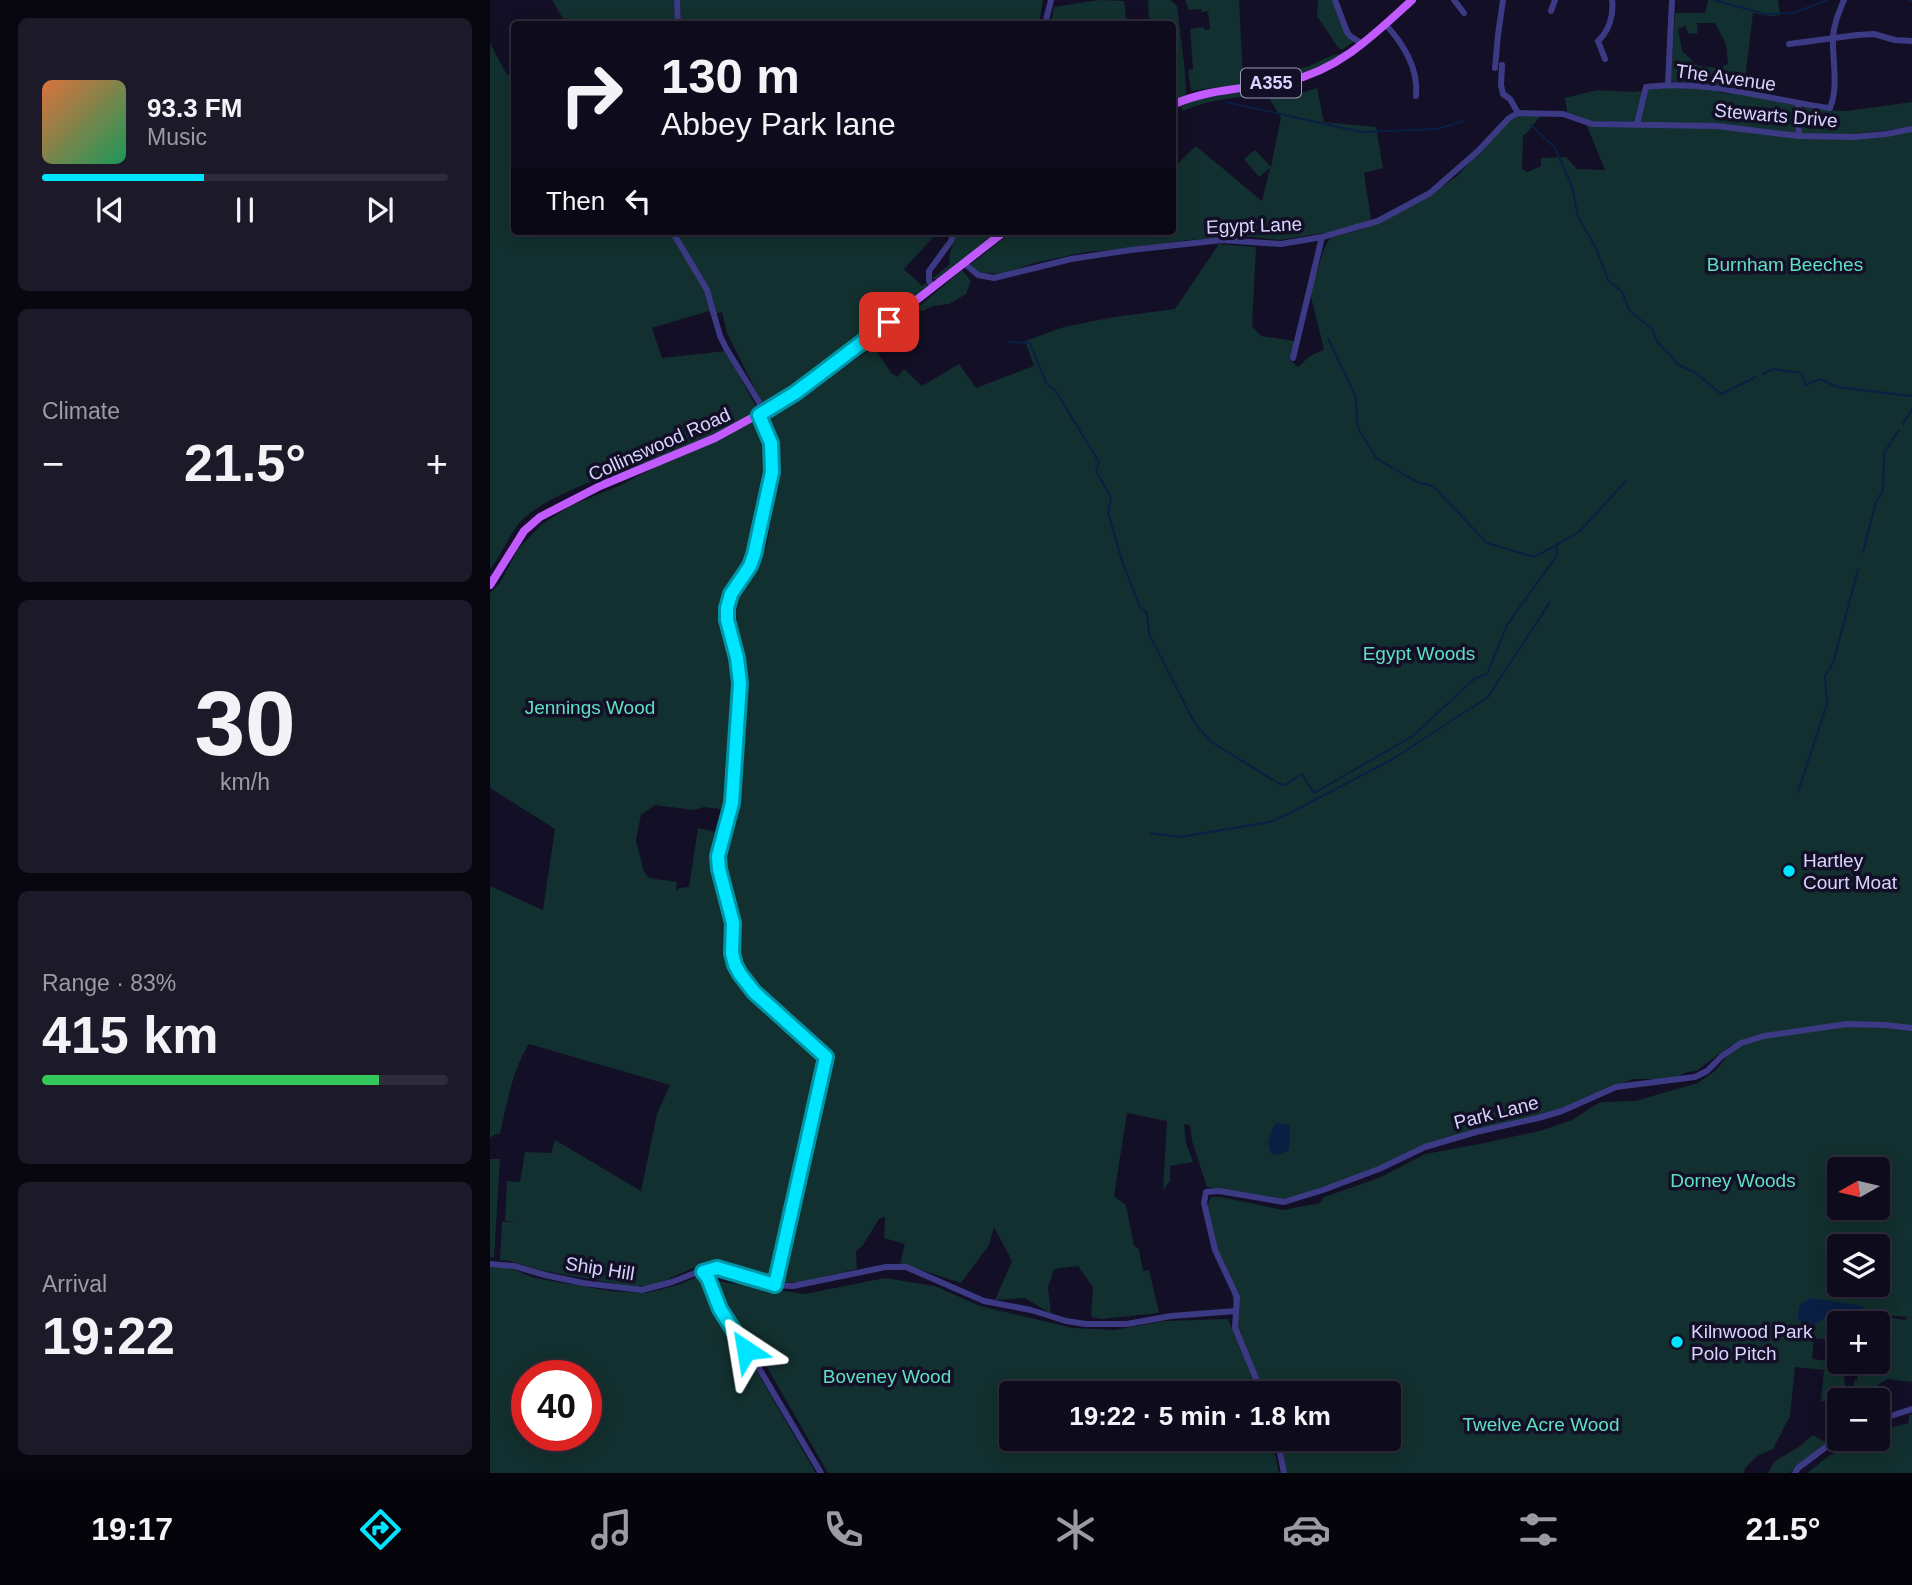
<!DOCTYPE html>
<meta charset="utf-8">
<style>
body{margin:0;font-family:Helvetica,sans-serif;background:#1c1929;color:#f1f3f6;height:100vh;display:flex;flex-direction:column;font-size:26px;white-space:nowrap}
*{box-sizing:border-box;margin:0}
p{font-size:23px;color:#9b9ba3}
.icon{flex:none;width:38px;height:38px;fill:none;stroke:currentColor;stroke-width:2;stroke-linecap:round;stroke-linejoin:round}
.map{position:relative;flex:1;overflow:hidden}
.details{display:flex;flex-direction:column;gap:18px;padding:18px;background:#08060f;width:490px}
.details>*{flex:none}
.guide{position:absolute;left:21px;top:21px;width:665px;height:214px;border-radius:7px;box-shadow:0 4px 18px #0003,0 0 0 2px #2e2b3b;background:#0e0b1c;color:#f1f3f6;overflow:hidden}
.needle{width:46px;rotate:262deg}
.fabs{position:absolute;left:1337px;top:1157px;display:grid;gap:14px}
.fabs a{display:grid;place-items:center;width:63px;height:63px;border-radius:7px;background:#0e0b1c;box-shadow:0 4px 18px #0003,0 0 0 2px #2e2b3b;font-size:35px}
.speed{position:absolute;left:21px;top:1360px;display:flex;gap:14px;font-size:35px;font-weight:700;text-align:center}
.speed>*{display:grid;place-content:center;width:91px;height:91px;border-radius:50%;background:#0e0b1c;box-shadow:0 4px 18px #0003,0 0 0 2px #2e2b3b;line-height:1}
.speed .limit{border:10px solid #d22;background:#fff;color:#111}
.pin{position:absolute;display:grid;place-items:center;width:60px;height:60px;color:#fff;margin:-30px;border-radius:14px;box-shadow:0 4px 10px #0006}
.me{position:absolute;width:77px;margin:-38px;rotate:327deg;stroke-linejoin:round;filter:drop-shadow(0 0 5px #0008)}
.turn{display:flex;align-items:center;gap:24px;height:147px;padding:0 35px;font-size:32px}
.turn .icon{width:91px;height:91px;stroke-width:2.5}
.turn b{display:block;font-size:49px;line-height:60px}
.then{display:flex;align-items:center;height:66px;padding:0 35px;background:#0003;gap:14px;font-size:26px}
.big{font-size:52px;font-weight:600;line-height:1.1}
.details .widget{flex:1;display:flex;flex-direction:column;justify-content:center;gap:10px;min-width:0;padding:0 24px;border-radius:10px;background:#1c1929}
.details .dial{align-items:center;gap:0}
.dial b{font-size:91px;line-height:1}
.song{display:flex;align-items:center;gap:21px}
.cover{width:84px;height:84px;border-radius:10px;background:linear-gradient(135deg,hsl(20 70% 55%),hsl(150 70% 35%))}
.played{height:7px;border-radius:4px;background:linear-gradient(90deg,#00e5ff 40%,#2e2b3b 40%)}
.keys{display:flex;justify-content:space-around;direction:ltr}
.heat{display:flex;justify-content:space-between;align-items:center;font-size:38px;direction:ltr}
.charge{height:10px;border-radius:5px;background:linear-gradient(90deg,#34c759 83%,#2e2b3b 0)}
.trip{position:absolute;left:509px;top:1381px;width:402px;height:70px;border-radius:7px;background:#0e0b1c;box-shadow:0 4px 18px #0003,0 0 0 2px #2e2b3b;font-weight:600;line-height:70px;text-align:center}
.tabs{display:flex;height:112px;justify-content:space-around;align-items:center;background:#06040b;color:#9b9ba3}
.tabs .icon{width:49px;height:49px}
.tabs .selected{color:#00e5ff}
.tabs b{font-size:32px;color:#f1f3f6}
main{display:flex;flex:1;min-height:0}
.map>svg:first-child{display:block}
</style>
<main>
<section class="details">
<div class="widget">
<div class="song"><i class="cover"></i><div><b>93.3 FM</b><p>Music</p></div></div>
<div class="played"></div>
<div class="keys"><svg class="icon" aria-label="previous" viewBox="0 0 24 24"><path d="M18 5L8 12l10 7zM5 5v14"/></svg><svg class="icon" aria-label="pause" viewBox="0 0 24 24"><path d="M8 5v14M16 5v14"/></svg><svg class="icon" aria-label="next" viewBox="0 0 24 24"><path d="M6 5l10 7-10 7zM19 5v14"/></svg></div>
</div>
<div class="widget"><p>Climate</p>
<div class="heat"><a>−</a><b class="big">21.5°</b><a>+</a></div>
</div>
<div class="widget dial"><b>30</b><p>km/h</p></div>
<div class="widget"><p>Range · 83%</p><b class="big">415 km</b><div class="charge"></div></div>
<div class="widget"><p>Arrival</p><b class="big">19:22</b></div>
</section>
<div class="map">
<svg width="1422" height="1473" viewBox="0 0 1422 1473">
<rect width="100%" height="100%" fill="#130f26"/>
<!-- green -->
<g fill="#12302f" fill-rule="evenodd">
<path d="M 62,0 L 185,0 L 186,24 L 76,24 Z"/>
<path d="M 190,0 L 553,0 L 549,24 L 191,24 Z"/>
<path d="M 609,0 L 634,1 L 637,24 L 561,24 L 564,7 Z"/>
<path d="M 658,0 L 680,0 L 687,6 L 695,72 L 696,96 L 683,101 L 682,24 L 659,24 Z"/>
<path d="M 695,0 L 749,0 L 753,76 L 758,79 C 778,75 799,72 819,66 C 830,62 840,54 851,54 C 821,80 741,85 701,91 L 698,70 L 703,69 L 700,29 L 714,27 L 714,30 L 720,29 L 718,11 L 712,12 L 711,9 L 699,10 Z"/>
<path d="M 828,0 L 843,0 L 864,42 L 853,49 L 849,49 L 827,16 Z"/>
<path d="M 1218,0 L 1288,0 L 1290,15 L 1281,16 L 1263,13 L 1254,88 L 1181,81 L 1185,13 L 1215,13 ZM 1207,23 L 1225,23 L 1236,44 L 1238,64 L 1228,68 L 1208,66 L 1192,51 L 1188,29 L 1195,26 L 1199,34 L 1208,33 Z"/>
<path d="M 0,43 L 16,73 L 24,79 L 24,231 L 134,231 L 144,236 L 161,231 L 461,231 L 459,235 L 448,232 L 414,269 L 432,286 L 436,283 L 438,286 L 436,290 L 340,365 L 279,407 L 275,406 L 272,403 L 237,333 L 232,312 L 221,315 L 219,311 L 162,328 L 172,358 L 236,351 L 265,405 L 268,404 L 270,411 L 249,423 L 133,475 L 128,470 C 99,483 58,497 34,518 C 20,531 13,554 0,569 Z"/>
<path d="M 775,87 L 776,93 L 803,96 L 827,88 L 834,122 L 886,127 L 893,168 L 874,173 L 881,219 L 867,225 L 839,232 L 790,240 L 752,236 L 697,240 L 661,246 L 596,252 L 544,263 L 514,274 L 482,272 L 481,264 L 523,231 L 682,231 L 683,168 L 706,146 L 772,201 L 780,168 L 769,177 L 754,159 L 765,150 L 781,167 L 791,117 L 776,93 C 747,98 719,99 693,111 L 689,105 L 703,100 Z"/>
<path d="M 1182,87 L 1217,88 L 1233,93 L 1254,94 L 1294,103 L 1335,110 L 1357,111 L 1422,102 L 1422,127 L 1357,135 L 1307,134 L 1233,124 L 1100,121 L 1077,112 L 1075,98 L 1107,90 L 1144,92 Z"/>
<path d="M 1028,114 L 1052,114 L 1036,134 L 1033,135 L 1032,169 L 1038,172 L 1051,166 L 1051,158 L 1076,157 L 1087,169 L 1115,170 L 1096,124 L 1201,126 L 1335,139 L 1422,131 L 1422,1026 L 1387,1022 L 1357,1023 L 1258,1038 L 1240,1046 L 1206,1071 L 1197,1072 L 1182,1079 L 1143,1079 L 1084,1104 L 1048,1116 L 986,1130 L 833,1188 L 794,1200 L 717,1187 L 702,1141 L 700,1125 L 694,1124 L 696,1143 L 703,1162 L 680,1166 L 680,1181 L 673,1190 L 677,1121 L 637,1113 L 624,1196 L 636,1205 L 644,1246 L 649,1249 L 653,1271 L 659,1270 L 669,1313 L 612,1319 L 601,1317 L 603,1287 L 588,1266 L 564,1269 L 558,1287 L 561,1314 L 535,1298 L 505,1300 L 522,1261 L 504,1227 L 499,1245 L 471,1283 L 410,1263 L 415,1244 L 394,1238 L 395,1217 L 389,1219 L 373,1245 L 366,1251 L 367,1269 L 311,1282 L 289,1282 L 340,1054 L 289,1011 L 264,986 L 245,957 L 246,921 L 232,862 L 250,783 L 254,681 L 244,634 L 243,607 L 252,586 L 267,568 L 277,544 L 290,469 L 284,433 L 277,420 L 384,347 L 401,373 L 407,377 L 414,369 L 432,386 L 469,364 L 486,388 L 544,366 L 535,341 L 574,327 L 624,317 L 685,309 L 729,244 L 766,247 L 762,326 L 771,336 L 804,341 L 800,360 L 808,367 L 819,357 L 834,349 L 820,293 L 834,249 L 840,238 L 873,229 L 918,207 L 966,177 L 1020,118 Z"/>
<path d="M 468,231 L 510,231 L 448,279 L 442,279 L 460,264 C 457,254 465,241 468,231 Z"/>
<path d="M 472,270 L 481,281 L 476,294 L 459,304 L 443,306 L 433,311 L 426,309 Z"/>
<path d="M 263,422 L 268,422 L 274,429 L 279,446 L 276,447 L 279,459 L 278,484 L 265,552 L 241,588 L 236,601 L 234,619 L 236,631 L 243,649 L 248,684 L 242,785 L 238,810 L 214,807 L 204,810 L 165,805 L 151,815 L 146,840 L 154,872 L 159,878 L 187,882 L 186,892 L 189,888 L 199,887 L 208,828 L 231,833 L 227,852 L 224,855 L 240,930 L 237,956 L 255,986 L 334,1059 L 306,1176 L 286,1275 L 280,1281 C 261,1276 241,1262 222,1264 C 194,1266 177,1287 144,1287 L 49,1270 L 20,1261 L 10,1260 L 12,1222 L 28,1222 L 15,1221 L 17,1181 L 30,1182 L 35,1152 L 61,1153 L 65,1140 L 151,1191 L 167,1114 L 180,1085 L 39,1044 C 22,1070 17,1104 10,1134 L 5,1134 L 0,1138 L 0,886 L 53,910 L 65,829 L 0,788 L 0,593 L 10,583 L 28,549 L 52,524 L 82,505 L 131,485 L 169,465 Z"/>
<path d="M 1351,1026 L 1422,1029 L 1422,1382 L 1397,1379 L 1374,1394 L 1364,1386 L 1364,1381 L 1367,1380 L 1368,1371 L 1377,1372 L 1377,1375 L 1379,1376 L 1381,1362 L 1388,1362 L 1388,1323 L 1385,1323 L 1386,1316 L 1416,1320 L 1417,1317 L 1384,1314 L 1383,1323 L 1349,1323 L 1349,1341 L 1324,1338 L 1322,1359 L 1349,1362 L 1349,1366 L 1355,1367 C 1354,1378 1352,1386 1362,1394 L 1350,1394 L 1349,1402 L 1331,1401 L 1334,1370 L 1305,1367 L 1300,1416 L 1283,1449 L 1267,1456 L 1255,1468 L 1254,1473 L 794,1473 L 785,1439 L 900,1438 L 900,1393 L 771,1393 C 764,1376 750,1350 747,1332 C 744,1317 744,1301 740,1284 C 735,1263 708,1217 721,1197 L 731,1197 L 793,1210 L 830,1203 L 834,1197 L 889,1178 L 935,1154 L 990,1144 L 1053,1130 L 1082,1120 L 1110,1102 L 1145,1101 L 1208,1083 L 1225,1071 L 1242,1050 L 1248,1046 L 1274,1037 ZM 1349,1169 L 1388,1169 L 1388,1208 L 1349,1208 ZM 1349,1246 L 1388,1246 L 1388,1284 L 1349,1284 Z"/>
<path d="M 0,1159 L 10,1159 L 4,1258 L 0,1257 Z"/>
<path d="M 0,1267 L 20,1268 L 45,1278 L 120,1291 L 156,1293 L 191,1284 L 207,1277 L 213,1277 L 224,1304 L 267,1372 L 326,1473 L 0,1473 ZM 37,1376 L 96,1376 L 96,1435 L 37,1435 Z"/>
<path d="M 395,1278 L 445,1286 L 490,1306 L 583,1328 L 624,1330 L 674,1321 L 738,1319 L 769,1393 L 522,1393 L 522,1438 L 782,1439 L 789,1473 L 338,1473 L 278,1369 L 239,1309 L 226,1281 L 315,1294 Z"/>
<path d="M 1422,1414 L 1422,1473 L 1317,1473 L 1340,1455 L 1371,1443 L 1376,1439 L 1388,1438 L 1388,1431 L 1419,1423 L 1419,1415 Z"/>
<path d="M 1323,1435 L 1333,1441 L 1349,1437 L 1313,1461 L 1300,1473 L 1278,1473 L 1285,1461 L 1310,1446 Z"/>
</g>
<!-- water -->
<g fill="#0a1f44">
<path d="M 785,1123 L 799,1124 L 800,1131 L 799,1150 L 788,1155 L 781,1153 L 778,1142 Z"/>
<path d="M 1320,1298 L 1373,1306 L 1375,1315 C 1360,1327 1354,1324 1337,1317 L 1316,1329 L 1308,1319 L 1309,1306 Z"/>
</g>
<g fill="none" stroke-linecap="round" stroke-linejoin="round">
<!-- stream -->
<g stroke="#0a1f44" stroke-width="2">
<path d="M 1224,0 L 1275,14 L 1303,13 L 1338,0"/>
<path d="M 1418,0 L 1422,1"/>
<path d="M 736,102 L 871,132 L 947,129 L 974,121"/>
<path d="M 1041,125 L 1065,148 L 1082,186 L 1088,217 L 1106,248 L 1118,280 L 1132,292 L 1139,310 L 1163,330 L 1166,340 L 1189,365 L 1206,373 L 1231,394 L 1266,377"/>
<path d="M 838,338 L 865,395 L 868,428 L 887,459 L 927,482 L 943,486 L 997,543 L 1044,557 L 1065,546"/>
<path d="M 519,342 L 540,343 L 556,383 L 565,390 L 609,462 L 606,471 L 621,498 L 618,512 L 632,561 L 650,607 L 657,613 L 659,634 L 704,722 L 720,741 L 788,783 L 795,785 L 812,774 L 824,793 L 923,736 L 984,679 L 997,674 L 1017,625 L 1067,555 L 1066,545 L 1089,532 L 1136,481"/>
<path d="M 1273,374 L 1283,369 L 1312,373 L 1315,385 L 1330,379 L 1347,387 L 1422,396"/>
<path d="M 1413,424 L 1422,409"/>
<path d="M 1373,552 L 1386,502 L 1393,490 L 1394,453 L 1409,430"/>
<path d="M 1308,792 L 1337,704 L 1335,676 L 1343,663 L 1368,570"/>
<path d="M 661,833 L 690,837 L 780,822 L 798,814 L 901,760 L 998,697 L 1060,602"/>
</g>
<!-- minor -->
<g stroke="#3d3a85" stroke-width="6">
<path d="M 187,0 L 188,24"/>
<path d="M 845,0 L 857,32 L 860,36 L 873,44"/>
<path d="M 964,0 L 974,13"/>
<path d="M 1061,11 L 1065,0"/>
<path d="M 555,24 L 561,0"/>
<path d="M 895,24 C 913,43 929,69 926,96"/>
<path d="M 1299,44 L 1367,35 L 1384,34 L 1405,40 L 1422,41"/>
<path d="M 1115,59 L 1108,41 C 1119,31 1124,15 1122,0"/>
<path d="M 1012,65 L 1011,85 L 1013,94 L 1020,99 L 1028,113"/>
<path d="M 1005,68 L 1008,35 L 1013,0"/>
<path d="M 1178,84 L 1182,0"/>
<path d="M 1308,104 L 1309,136"/>
<path d="M 1147,124 L 1156,87 C 1218,79 1279,100 1340,108 C 1349,86 1342,60 1343,37 C 1344,23 1349,12 1354,0"/>
<path d="M 182,231 L 217,290 L 230,336 L 236,348 L 275,412"/>
<path d="M 474,263 L 488,275 L 504,278 L 581,259 L 641,250 L 732,240 L 791,244 L 832,237 L 888,221 L 940,193 L 988,151 L 1019,118 L 1028,113 L 1073,114 L 1102,124 L 1227,126 L 1309,136 L 1364,137 L 1396,134 L 1422,129"/>
<path d="M 443,287 L 439,281 L 439,271 L 461,241 L 465,231"/>
<path d="M 803,358 L 832,237"/>
<path d="M 269,415 L 281,443 L 282,472 L 264,555 L 260,566 L 241,594 L 237,608 L 237,620 L 247,658 L 250,683 L 242,803 L 228,856 L 229,869 L 243,923 L 242,953 L 245,965 L 250,974 L 264,992 L 336,1057 L 285,1285"/>
<path d="M 0,1264 L 24,1266 L 55,1275 L 93,1283 L 152,1290 L 182,1282 L 205,1273 L 227,1268 L 285,1285 L 303,1286 L 396,1267 L 416,1267 L 494,1301 L 541,1310 L 576,1321 L 596,1324 L 637,1324 L 681,1316 L 746,1311"/>
<path d="M 213,1272 L 218,1277 L 230,1309 L 270,1370 L 331,1473"/>
<path d="M 772,1393 L 745,1328 L 747,1297 L 725,1250 L 714,1203 L 716,1192 L 729,1191 L 794,1202 L 833,1190 L 889,1169 L 935,1147 L 986,1132 L 1048,1118 L 1072,1111 L 1126,1087 L 1205,1077 L 1217,1071 L 1232,1056 L 1251,1043 L 1274,1036 L 1357,1024 L 1395,1025 L 1422,1028"/>
<path d="M 1388,1420 L 1422,1409"/>
<path d="M 787,1438 L 794,1473"/>
<path d="M 1305,1473 L 1308,1468 L 1340,1444 L 1351,1438"/>
</g>
<!-- major -->
<g stroke="#c25bff" stroke-width="8">
<path d="M 682,105 C 719,88 759,89 798,81 C 849,70 885,34 922,0"/>
<path d="M 0,585 L 34,531 L 50,517 L 110,486 L 225,438 L 291,402 L 338,369 L 515,231"/>
</g>
</g>
<g fill="none" stroke-linecap="round" stroke-linejoin="round">
<!-- route casing -->
<g stroke="#0095a6" stroke-width="18">
<path id="route" d="M 256,1350 L 230,1309 L 218,1278 L 213,1272 L 227,1268 L 285,1285 L 336,1057 L 264,992 L 250,974 L 245,965 L 242,953 L 243,923 L 229,869 L 228,856 L 242,803 L 250,683 L 247,658 L 237,620 L 237,608 L 241,594 L 260,566 L 264,555 L 282,472 L 281,443 L 269,415 L 305,393 L 399,322"/>
</g>
<!-- route -->
<use href="#route" stroke="#00e5ff" stroke-width="12"/>
</g>
<!-- markers -->
<g fill="#00e5ff" stroke="#130f26" stroke-width="2.5">
<circle cx="1299" cy="871" r="7"/>
<circle cx="1187" cy="1342" r="7"/>
</g>
<g text-anchor="middle" stroke-width="7" stroke-linejoin="round" paint-order="stroke">
<!-- shield labels -->
<rect fill="#130f26" stroke="#9e99be" stroke-width="2" x="751" y="68.5" width="60" height="29" rx="5"/>
<g font-size="18" font-weight="bold" fill="#d9d4ff">
<text x="781" y="89">A355</text>
</g>
<!-- street labels -->
<g font-size="19" fill="#d9d4ff" stroke="#130f26">
<text transform="translate(1236 77) rotate(8)" y="7">The Avenue</text>
<text transform="translate(1286 115) rotate(5)" y="7">Stewarts Drive</text>
<text transform="translate(764 225) rotate(-2)" y="7">Egypt Lane</text>
<text transform="translate(169 444) rotate(-24)" y="7">Collinswood Road</text>
<text transform="translate(1006 1112) rotate(-14)" y="7">Park Lane</text>
<text transform="translate(110 1268) rotate(9)" y="7">Ship Hill</text>
</g>
<!-- park labels -->
<g font-size="19" fill="#5fe0c0" stroke="#130f26">
<text x="1295" y="271">Burnham Beeches</text>
<text x="929" y="660">Egypt Woods</text>
<text x="100" y="714">Jennings Wood</text>
<text x="1243" y="1187">Dorney Woods</text>
<text x="397" y="1383">Boveney Wood</text>
<text x="1051" y="1431">Twelve Acre Wood</text>
</g>
<!-- poi labels -->
<g font-size="19" fill="#d9d4ff" stroke="#130f26" text-anchor="start">
<text x="1313" y="867">Hartley<tspan x="1313" dy="22">Court Moat</tspan></text>
<text x="1201" y="1338">Kilnwood Park<tspan x="1201" dy="22">Polo Pitch</tspan></text>
</g>
</g>
</svg>
<div class="fabs">
<a><svg class="needle" viewBox="-14 -14 28 28"><path d="M0-13l5 13h-10z" fill="#e53935"/><path d="M0 13l5-13h-10z" fill="#9b9ba3"/></svg></a>
<a><svg class="icon" aria-label="layers" viewBox="0 0 24 24"><path d="M12 4l9 5-9 5-9-5zM3 14l9 5 9-5"/></svg></a>
<a>+</a>
<a>−</a>
</div>
<div class="speed"><div class="limit">40</div></div>
<div class="pin" style="left:399px;top:322px;background:#d93025"><svg class="icon" aria-label="arrive" viewBox="0 0 24 24"><path d="M6 21V4h12l-3 4 3 4H6"/></svg></div>
<svg class="me" style="left:256px;top:1350px" viewBox="-20 -20 40 40"><path d="M0-17L14 15 0 8-14 15z" fill="#00e5ff" stroke="#fff" stroke-width="4"/></svg>
<div class="trip">19:22 · 5 min · 1.8 km</div>
<div class="guide">
<div class="turn"><svg class="icon" aria-label="right" viewBox="0 0 24 24"><path d="M7 20v-9h11M14 6l5 5-5 5"/></svg><div><b>130 m</b>Abbey Park lane</div></div>
<div class="then">Then<svg class="icon" aria-label="left" viewBox="0 0 24 24"><path d="M17 20v-9H6M10 6l-5 5 5 5"/></svg></div>
</div>
</div>
</main>
<nav class="tabs">
<b>19:17</b>
<svg class="icon selected" aria-label="directions" viewBox="0 0 24 24"><path d="M12 3l9 9-9 9-9-9zM9 14v-3h6M13 9l2 2-2 2"/></svg>
<svg class="icon" aria-label="music" viewBox="0 0 24 24"><path d="M9 18V5l10-2v13"/><circle cx="6" cy="18" r="3"/><circle cx="16" cy="16" r="3"/></svg>
<svg class="icon" aria-label="phone" viewBox="0 0 24 24"><path d="M5 4h4l2 5-3 2q2 4 5 5l2-3 5 2v4C11 20 4 13 5 4z"/></svg>
<svg class="icon" aria-label="climate" viewBox="0 0 24 24"><path d="M12 3v18M4 7l16 10M4 17L20 7"/></svg>
<svg class="icon" aria-label="car" viewBox="0 0 24 24"><path d="M5 17H2v-5l4-1 3-4h7l3 4 3 1v5h-3M9 17h6M6 11h13"/><circle cx="7" cy="17" r="2"/><circle cx="17" cy="17" r="2"/></svg>
<svg class="icon" aria-label="filters" viewBox="0 0 24 24"><path d="M4 7h16M4 17h16"/><circle cx="9" cy="7" r="2"/><circle cx="15" cy="17" r="2"/></svg>
<b>21.5°</b>
</nav>
